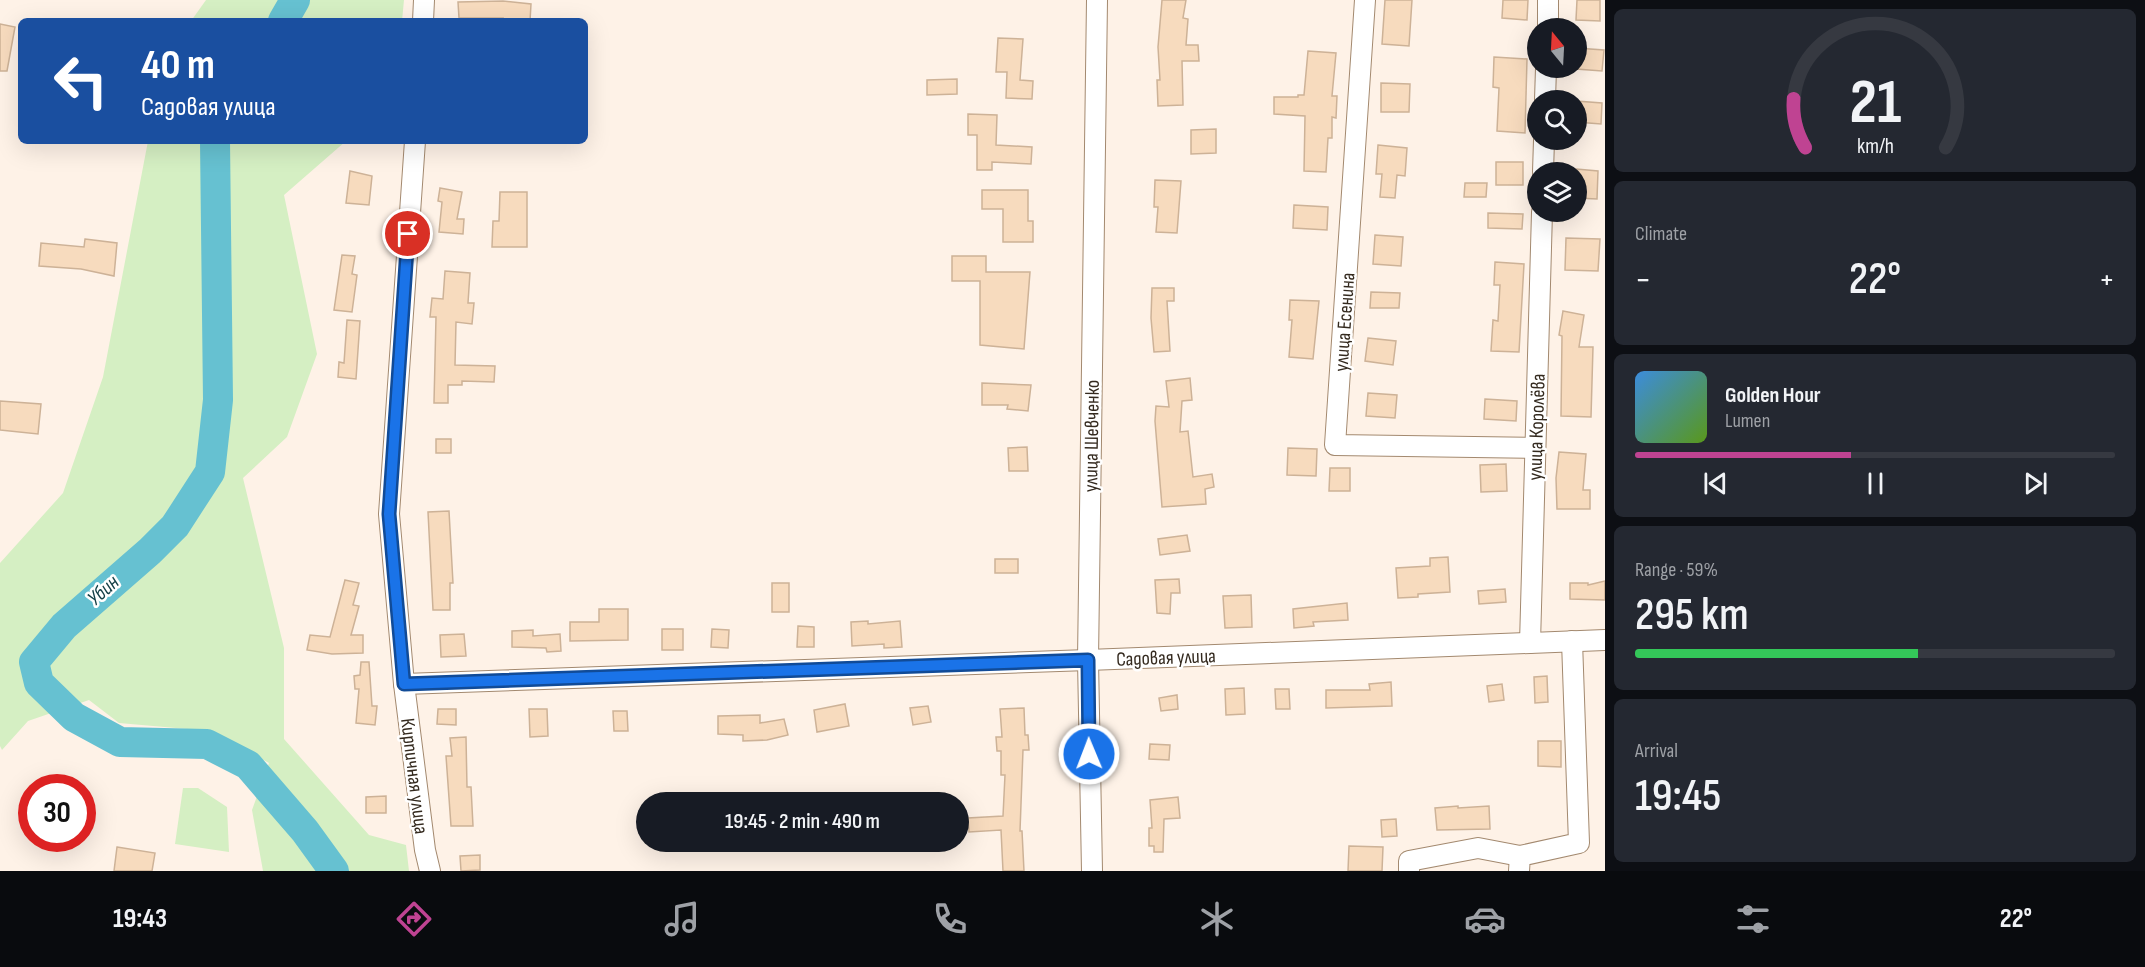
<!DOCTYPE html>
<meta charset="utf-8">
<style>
body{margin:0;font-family:"Sofia Sans Condensed",sans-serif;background:#242831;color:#f1f3f6;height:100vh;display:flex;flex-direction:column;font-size:22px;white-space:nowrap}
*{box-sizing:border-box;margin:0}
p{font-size:20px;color:#9ea1a6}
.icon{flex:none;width:33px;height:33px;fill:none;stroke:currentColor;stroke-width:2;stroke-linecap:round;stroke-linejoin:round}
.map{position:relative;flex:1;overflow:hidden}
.side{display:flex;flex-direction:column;gap:9px;padding:9px;background:#0d0f14;width:540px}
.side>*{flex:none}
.banner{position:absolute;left:18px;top:18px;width:570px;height:126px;border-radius:9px;box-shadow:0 6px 24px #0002;background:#1a4fa0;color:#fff;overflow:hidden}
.needle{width:39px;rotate:342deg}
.controls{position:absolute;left:1527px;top:18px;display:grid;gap:12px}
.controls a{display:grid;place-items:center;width:60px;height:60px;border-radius:50%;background:#171b24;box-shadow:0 6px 24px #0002;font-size:30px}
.speed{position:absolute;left:18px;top:774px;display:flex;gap:12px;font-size:30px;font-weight:700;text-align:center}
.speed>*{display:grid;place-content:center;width:78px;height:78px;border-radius:50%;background:#171b24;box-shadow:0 6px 24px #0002;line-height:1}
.speed .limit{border:9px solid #d22;background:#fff;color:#111}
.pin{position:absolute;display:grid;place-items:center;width:51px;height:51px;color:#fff;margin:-26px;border:3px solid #fff;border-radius:50%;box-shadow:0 2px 6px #0007}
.me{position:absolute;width:66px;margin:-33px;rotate:359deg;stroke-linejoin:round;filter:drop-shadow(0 0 4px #0008)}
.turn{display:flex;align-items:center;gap:21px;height:126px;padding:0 24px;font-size:27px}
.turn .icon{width:78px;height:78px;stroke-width:2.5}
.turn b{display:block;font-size:42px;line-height:51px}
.big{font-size:45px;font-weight:600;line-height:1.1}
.side .card{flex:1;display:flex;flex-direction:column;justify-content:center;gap:9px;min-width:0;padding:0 21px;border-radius:9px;background:#242831}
.side .dial{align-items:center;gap:0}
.dial svg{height:156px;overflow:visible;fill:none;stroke:#363941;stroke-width:7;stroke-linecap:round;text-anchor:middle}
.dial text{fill:#f1f3f6;stroke:none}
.song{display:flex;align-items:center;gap:18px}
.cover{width:72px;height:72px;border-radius:9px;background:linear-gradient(135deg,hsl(210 70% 55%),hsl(90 70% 35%))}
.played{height:6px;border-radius:3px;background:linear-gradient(90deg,#bf4392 45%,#363941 45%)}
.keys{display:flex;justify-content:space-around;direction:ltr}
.heat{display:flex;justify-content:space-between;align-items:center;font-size:33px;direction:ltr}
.charge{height:9px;border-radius:4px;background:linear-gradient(90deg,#34c759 59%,#363941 0)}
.trip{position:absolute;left:636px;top:792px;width:333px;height:60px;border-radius:30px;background:#171b24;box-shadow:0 6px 24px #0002;font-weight:600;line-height:60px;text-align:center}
.dock{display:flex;height:96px;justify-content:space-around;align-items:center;background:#090b0e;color:#9ea1a6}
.dock .icon{width:42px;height:42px}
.dock .on{color:#bf4392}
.dock b{font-size:27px;color:#f1f3f6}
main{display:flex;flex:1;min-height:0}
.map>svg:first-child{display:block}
</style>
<main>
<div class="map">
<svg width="1605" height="871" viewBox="0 0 1605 871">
<rect width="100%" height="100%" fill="#fef2e7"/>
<!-- green -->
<g fill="#d5efc3">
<path d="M 206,0 L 404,0 L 402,21 L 191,21 Z"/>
<path d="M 148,141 L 346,141 L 284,195 L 317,354 L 287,437 L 243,478 L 284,648 L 284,739 L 369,835 L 406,845 L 409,871 L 263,871 L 252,810 L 269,763 L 210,731 L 119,723 L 89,700 L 28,721 L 2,750 L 0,746 L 0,563 L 63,493 L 103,377 Z"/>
<path d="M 183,788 L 198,788 L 227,807 L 229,852 L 175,844 Z"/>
</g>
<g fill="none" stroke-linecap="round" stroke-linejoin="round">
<!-- river -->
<g stroke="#66c1d1" stroke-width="30">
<path d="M 283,21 L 295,0"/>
<path d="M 215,141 L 218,400 L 210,472 L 175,526 L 150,551 L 64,626 L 34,662 L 39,683 L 74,717 L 120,742 L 207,744 L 248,765 L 305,831 L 334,871"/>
</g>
</g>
<!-- building -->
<g fill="#f7dbbe" stroke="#cdb297" stroke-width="1.5">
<path d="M 1162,0 L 1186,0 L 1183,18 L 1188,19 L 1186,45 L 1198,45 L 1199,61 L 1182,61 L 1183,105 L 1158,106 L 1157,80 L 1160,80 L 1158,47 Z"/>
<path d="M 1385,0 L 1412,0 L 1409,46 L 1382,44 Z"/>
<path d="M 1503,0 L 1528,0 L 1527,20 L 1502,18 Z"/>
<path d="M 1577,0 L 1600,0 L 1600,21 L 1576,20 Z"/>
<path d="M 503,1 L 531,4 L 530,21 L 502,21 L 503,18 L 459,18 L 458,2 Z"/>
<path d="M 0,24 L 15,27 L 7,71 L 0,71 Z"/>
<path d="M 998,38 L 1023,39 L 1020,80 L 1033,81 L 1032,99 L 1006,98 L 1007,72 L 996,72 Z"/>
<path d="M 1576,48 L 1604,50 L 1602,71 L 1576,69 Z"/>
<path d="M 1308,51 L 1336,53 L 1332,96 L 1337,96 L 1336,118 L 1332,117 L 1332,138 L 1328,138 L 1326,172 L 1304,171 L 1305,116 L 1274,114 L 1274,97 L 1298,97 L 1298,95 L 1304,95 Z"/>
<path d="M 1494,57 L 1527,59 L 1525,133 L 1497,131 L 1499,88 L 1493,87 Z"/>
<path d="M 957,79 L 957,94 L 927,95 L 927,80 Z"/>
<path d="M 1381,83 L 1410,84 L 1409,112 L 1381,112 Z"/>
<path d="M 1576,101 L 1602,103 L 1601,124 L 1576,122 Z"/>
<path d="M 968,114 L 997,115 L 996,145 L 1032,147 L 1031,164 L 992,162 L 992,170 L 977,170 L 977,135 L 968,135 Z"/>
<path d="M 1216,129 L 1216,153 L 1191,154 L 1191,130 Z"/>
<path d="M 1378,145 L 1407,148 L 1405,176 L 1397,175 L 1395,198 L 1380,197 L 1382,174 L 1376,174 Z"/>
<rect x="1496" y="162" width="27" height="23"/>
<path d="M 1576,169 L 1598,171 L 1597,199 L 1576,198 Z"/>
<path d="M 350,171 L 372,176 L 369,205 L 346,203 Z"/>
<path d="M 1155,180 L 1181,181 L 1177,233 L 1156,232 L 1158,207 L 1154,207 Z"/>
<path d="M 1465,183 L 1487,183 L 1486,197 L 1464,197 Z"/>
<path d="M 440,188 L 462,192 L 457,219 L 464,219 L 463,234 L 439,232 L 442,202 L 438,201 Z"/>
<path d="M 982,190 L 1028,190 L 1028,221 L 1033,221 L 1033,242 L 1003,242 L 1003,209 L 982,209 Z"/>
<path d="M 500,192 L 527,192 L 527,247 L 492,247 L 493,221 L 499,221 Z"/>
<path d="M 1294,205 L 1328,207 L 1327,230 L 1293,228 Z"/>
<path d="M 1488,213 L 1523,214 L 1522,229 L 1488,228 Z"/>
<path d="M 1375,235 L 1403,237 L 1401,266 L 1373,264 Z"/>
<path d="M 1566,238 L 1600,239 L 1598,271 L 1565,270 Z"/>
<path d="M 85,239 L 117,243 L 114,276 L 81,269 L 39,266 L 41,243 L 84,247 Z"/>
<path d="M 342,255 L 355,256 L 352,274 L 357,275 L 352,312 L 334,310 Z"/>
<path d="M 952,256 L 986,256 L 986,272 L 1030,272 L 1024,349 L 980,345 L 980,281 L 952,281 Z"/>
<path d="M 1495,262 L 1524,264 L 1519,352 L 1491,351 L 1493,320 L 1498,321 L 1500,285 L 1494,285 Z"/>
<path d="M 445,271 L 470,273 L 468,303 L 474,303 L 472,324 L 456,322 L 455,365 L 495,366 L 494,382 L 462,381 L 462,385 L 448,385 L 448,403 L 434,403 L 436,317 L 430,317 L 432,298 L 443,299 Z"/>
<path d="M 1152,288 L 1174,288 L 1174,301 L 1167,301 L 1170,351 L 1154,352 L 1151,318 Z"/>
<path d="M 1371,292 L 1400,293 L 1399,308 L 1370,308 Z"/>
<path d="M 1290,300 L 1319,301 L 1313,359 L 1289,357 L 1292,320 L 1289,320 Z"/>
<path d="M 1563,311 L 1584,315 L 1579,347 L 1593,347 L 1591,417 L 1561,416 L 1562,336 L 1559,335 Z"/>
<path d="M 347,320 L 360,321 L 356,379 L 338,377 L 339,362 L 344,363 Z"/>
<path d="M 1368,338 L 1396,341 L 1393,365 L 1365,361 Z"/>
<path d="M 1190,378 L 1192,400 L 1182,401 L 1180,432 L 1188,431 L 1193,477 L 1212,474 L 1214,487 L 1205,489 L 1206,504 L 1162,507 L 1155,421 L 1156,406 L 1169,407 L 1166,381 Z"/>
<path d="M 982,383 L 1031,385 L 1028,411 L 1007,409 L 1008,405 L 982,405 Z"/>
<path d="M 1368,393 L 1397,395 L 1395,418 L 1366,416 Z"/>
<path d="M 1485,399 L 1517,401 L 1516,421 L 1484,419 Z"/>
<path d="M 0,401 L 41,404 L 38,434 L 0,430 Z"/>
<rect x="436" y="439" width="15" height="14"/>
<path d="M 1027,447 L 1028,471 L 1009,471 L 1008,448 Z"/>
<path d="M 1288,448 L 1317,449 L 1316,476 L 1287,475 Z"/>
<path d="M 1559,452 L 1586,454 L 1583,490 L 1590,490 L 1590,509 L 1557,509 L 1556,478 Z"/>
<path d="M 1506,464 L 1507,491 L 1481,492 L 1480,465 Z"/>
<path d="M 1330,468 L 1350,468 L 1350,491 L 1329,491 Z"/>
<path d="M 449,511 L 453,583 L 450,583 L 450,610 L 433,610 L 428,512 Z"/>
<path d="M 1187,535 L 1190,551 L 1160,555 L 1158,539 Z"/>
<path d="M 1448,557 L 1450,592 L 1418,594 L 1418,597 L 1398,598 L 1396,568 L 1430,566 L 1430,558 Z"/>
<rect x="995" y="559" width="23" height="14"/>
<path d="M 1179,579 L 1180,593 L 1171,593 L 1170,614 L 1157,613 L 1155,580 Z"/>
<path d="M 345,580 L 359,583 L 353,605 L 359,606 L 351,635 L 363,635 L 363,653 L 332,654 L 307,650 L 310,635 L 330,637 Z"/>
<path d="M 1605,581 L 1605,600 L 1570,599 L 1570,583 L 1588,583 L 1588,585 Z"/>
<rect x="772" y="583" width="17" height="29"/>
<path d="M 1505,589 L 1506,602 L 1479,604 L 1478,591 Z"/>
<path d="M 1251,595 L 1252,627 L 1225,628 L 1223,596 Z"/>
<path d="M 1347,603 L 1348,620 L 1313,622 L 1314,626 L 1294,628 L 1293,609 Z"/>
<path d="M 599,609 L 628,609 L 628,640 L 570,641 L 570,622 L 599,622 Z"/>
<path d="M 868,621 L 868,624 L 900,621 L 902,647 L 884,648 L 884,644 L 852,646 L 851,622 Z"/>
<path d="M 798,626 L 814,627 L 814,647 L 797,647 Z"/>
<rect x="662" y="629" width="21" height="21"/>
<path d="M 712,629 L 729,630 L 728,648 L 711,647 Z"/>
<path d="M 533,630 L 533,636 L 560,634 L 561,651 L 547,652 L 546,648 L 512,647 L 512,631 Z"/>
<path d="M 464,634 L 466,656 L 441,657 L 440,635 Z"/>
<path d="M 361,662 L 369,662 L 372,706 L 377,706 L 375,725 L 356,723 L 359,689 L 355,689 L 354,676 L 360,675 Z"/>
<path d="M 1547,676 L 1548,702 L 1535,703 L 1534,677 Z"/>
<path d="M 1391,682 L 1392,706 L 1326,708 L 1326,690 L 1370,690 L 1369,684 Z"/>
<path d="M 1502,684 L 1504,700 L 1489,702 L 1487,686 Z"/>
<path d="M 1244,688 L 1245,714 L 1226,715 L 1225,689 Z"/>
<path d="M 1275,689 L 1289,689 L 1290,709 L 1276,709 Z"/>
<path d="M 1177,695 L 1178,709 L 1161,711 L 1159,698 Z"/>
<path d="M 845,704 L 849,726 L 817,732 L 814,710 Z"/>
<path d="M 928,706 L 931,722 L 913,725 L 910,708 Z"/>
<path d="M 1024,708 L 1025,735 L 1028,735 L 1029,750 L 1023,750 L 1020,831 L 1022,831 L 1024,871 L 1003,871 L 1001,830 L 969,832 L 968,818 L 1003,816 L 1005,775 L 1001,775 L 1001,751 L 997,751 L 996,737 L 1002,737 L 1000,709 Z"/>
<path d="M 438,709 L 456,709 L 456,725 L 437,724 Z"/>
<path d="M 529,709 L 547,709 L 548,736 L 530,737 Z"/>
<path d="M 613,711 L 627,711 L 628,731 L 614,731 Z"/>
<path d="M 760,715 L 760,723 L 784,719 L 788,735 L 767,740 L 743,741 L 743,735 L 718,734 L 718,716 Z"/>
<path d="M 466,737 L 467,787 L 471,787 L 473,826 L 451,826 L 446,756 L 452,756 L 450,738 Z"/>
<path d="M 1538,741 L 1561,741 L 1561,767 L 1538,766 Z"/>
<path d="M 1150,744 L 1170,745 L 1169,760 L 1149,759 Z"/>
<path d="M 386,796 L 386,813 L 366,813 L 366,797 Z"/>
<path d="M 1178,797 L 1180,818 L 1164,819 L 1163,852 L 1154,852 L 1154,846 L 1149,846 L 1149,828 L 1152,828 L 1150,800 Z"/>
<path d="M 1458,806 L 1458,808 L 1489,806 L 1490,829 L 1437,830 L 1435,808 Z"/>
<path d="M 1396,819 L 1397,836 L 1382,837 L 1381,820 Z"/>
<path d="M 1349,846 L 1383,847 L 1382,871 L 1348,871 Z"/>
<path d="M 117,847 L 155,853 L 152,871 L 114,871 Z"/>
<path d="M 480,855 L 480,870 L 461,871 L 460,856 Z"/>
</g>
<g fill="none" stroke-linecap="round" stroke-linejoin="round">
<!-- street casing -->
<g stroke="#a3896f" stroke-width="22">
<g id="street">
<path d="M 1365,0 L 1335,445 L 1535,448"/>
<path d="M 423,21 L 424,0"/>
<path d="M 1548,28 L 1548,0"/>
<path d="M 1545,100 L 1546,68"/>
<path d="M 415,141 L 389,514 L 404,684 L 425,850 L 430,871"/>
<path d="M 1543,172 L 1544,140"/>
<path d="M 1530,643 L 1542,212"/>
<path d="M 404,684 L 1088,660 L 1605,640"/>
<path d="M 1092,871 L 1088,660 L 1097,0"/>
<path d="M 1409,871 L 1409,861 L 1478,848 L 1520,856"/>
<path d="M 1519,871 L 1520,856 L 1579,843 L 1572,641"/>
</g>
</g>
<!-- street -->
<use href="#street" stroke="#fff" stroke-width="20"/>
</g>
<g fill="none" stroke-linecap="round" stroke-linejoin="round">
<!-- route casing -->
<g stroke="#114b97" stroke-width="15">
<path id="route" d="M 408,234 L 389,514 L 404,684 L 1088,660 L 1089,754"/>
</g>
<!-- route -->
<use href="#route" stroke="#1a73e8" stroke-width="10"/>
</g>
<g text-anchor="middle" stroke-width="5" stroke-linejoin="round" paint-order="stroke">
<!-- street labels -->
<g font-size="20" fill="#342a1f" stroke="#fff">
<text transform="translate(1344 322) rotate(-86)" y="7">улица Есенина</text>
<text transform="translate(1536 427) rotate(-88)" y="7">улица Королёва</text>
<text transform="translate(1091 436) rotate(-89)" y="7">улица Шевченко</text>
<text transform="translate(1166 657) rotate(-2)" y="7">Садовая улица</text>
<text transform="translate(415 776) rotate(83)" y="7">Кирпичная улица</text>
</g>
<!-- water labels -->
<g font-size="21" font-style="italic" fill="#154047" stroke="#fff">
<text transform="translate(103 590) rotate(-42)" y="7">Убин</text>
</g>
</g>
</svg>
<div class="controls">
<a><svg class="needle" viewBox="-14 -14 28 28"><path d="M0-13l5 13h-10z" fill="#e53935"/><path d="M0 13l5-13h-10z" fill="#9ea1a6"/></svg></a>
<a><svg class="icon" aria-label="search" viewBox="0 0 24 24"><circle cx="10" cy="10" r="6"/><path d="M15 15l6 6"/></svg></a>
<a><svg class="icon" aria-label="layers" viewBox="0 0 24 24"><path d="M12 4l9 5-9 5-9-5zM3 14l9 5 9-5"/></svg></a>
</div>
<div class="speed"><div class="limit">30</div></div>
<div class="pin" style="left:408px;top:234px;background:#d93025"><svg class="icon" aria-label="arrive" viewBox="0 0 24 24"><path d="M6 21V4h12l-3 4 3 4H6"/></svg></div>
<svg class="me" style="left:1089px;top:754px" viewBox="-20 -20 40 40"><circle r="17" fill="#1a73e8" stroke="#fff" stroke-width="3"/><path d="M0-11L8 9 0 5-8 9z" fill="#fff"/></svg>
<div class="trip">19:45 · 2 min · 490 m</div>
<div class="banner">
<div class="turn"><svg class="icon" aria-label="left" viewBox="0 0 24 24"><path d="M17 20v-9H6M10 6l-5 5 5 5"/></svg><div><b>40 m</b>Садовая улица</div></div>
</div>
</div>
<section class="side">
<div class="card dial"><svg viewBox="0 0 100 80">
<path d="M14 69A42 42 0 1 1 86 69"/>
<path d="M14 69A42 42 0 0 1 8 44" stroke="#bf4392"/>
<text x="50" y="56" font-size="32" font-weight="700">21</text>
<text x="50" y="72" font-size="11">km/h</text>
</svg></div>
<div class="card"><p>Climate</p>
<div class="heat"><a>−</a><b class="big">22°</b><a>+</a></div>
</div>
<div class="card">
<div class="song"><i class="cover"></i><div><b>Golden Hour</b><p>Lumen</p></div></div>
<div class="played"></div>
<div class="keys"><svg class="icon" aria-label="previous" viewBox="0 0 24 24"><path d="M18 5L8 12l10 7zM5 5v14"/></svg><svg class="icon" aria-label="pause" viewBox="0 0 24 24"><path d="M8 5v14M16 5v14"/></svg><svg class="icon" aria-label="next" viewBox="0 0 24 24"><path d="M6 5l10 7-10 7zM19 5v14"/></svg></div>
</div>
<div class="card"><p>Range · 59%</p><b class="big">295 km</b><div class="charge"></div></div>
<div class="card"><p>Arrival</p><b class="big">19:45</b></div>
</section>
</main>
<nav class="dock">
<b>19:43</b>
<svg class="icon on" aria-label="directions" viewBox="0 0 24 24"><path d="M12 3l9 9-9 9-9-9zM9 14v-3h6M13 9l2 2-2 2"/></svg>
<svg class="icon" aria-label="music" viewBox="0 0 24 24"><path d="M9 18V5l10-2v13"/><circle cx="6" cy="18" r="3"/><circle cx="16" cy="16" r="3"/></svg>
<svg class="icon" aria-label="phone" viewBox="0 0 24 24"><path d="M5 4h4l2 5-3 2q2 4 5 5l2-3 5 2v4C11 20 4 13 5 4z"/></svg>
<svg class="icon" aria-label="climate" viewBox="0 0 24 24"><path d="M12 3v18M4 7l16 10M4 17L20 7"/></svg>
<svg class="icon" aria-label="car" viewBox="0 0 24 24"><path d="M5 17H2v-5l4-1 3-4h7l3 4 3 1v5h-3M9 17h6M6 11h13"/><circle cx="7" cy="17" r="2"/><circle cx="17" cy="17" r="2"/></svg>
<svg class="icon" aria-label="filters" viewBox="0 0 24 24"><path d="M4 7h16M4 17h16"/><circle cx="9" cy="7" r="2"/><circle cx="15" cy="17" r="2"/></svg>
<b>22°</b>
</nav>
